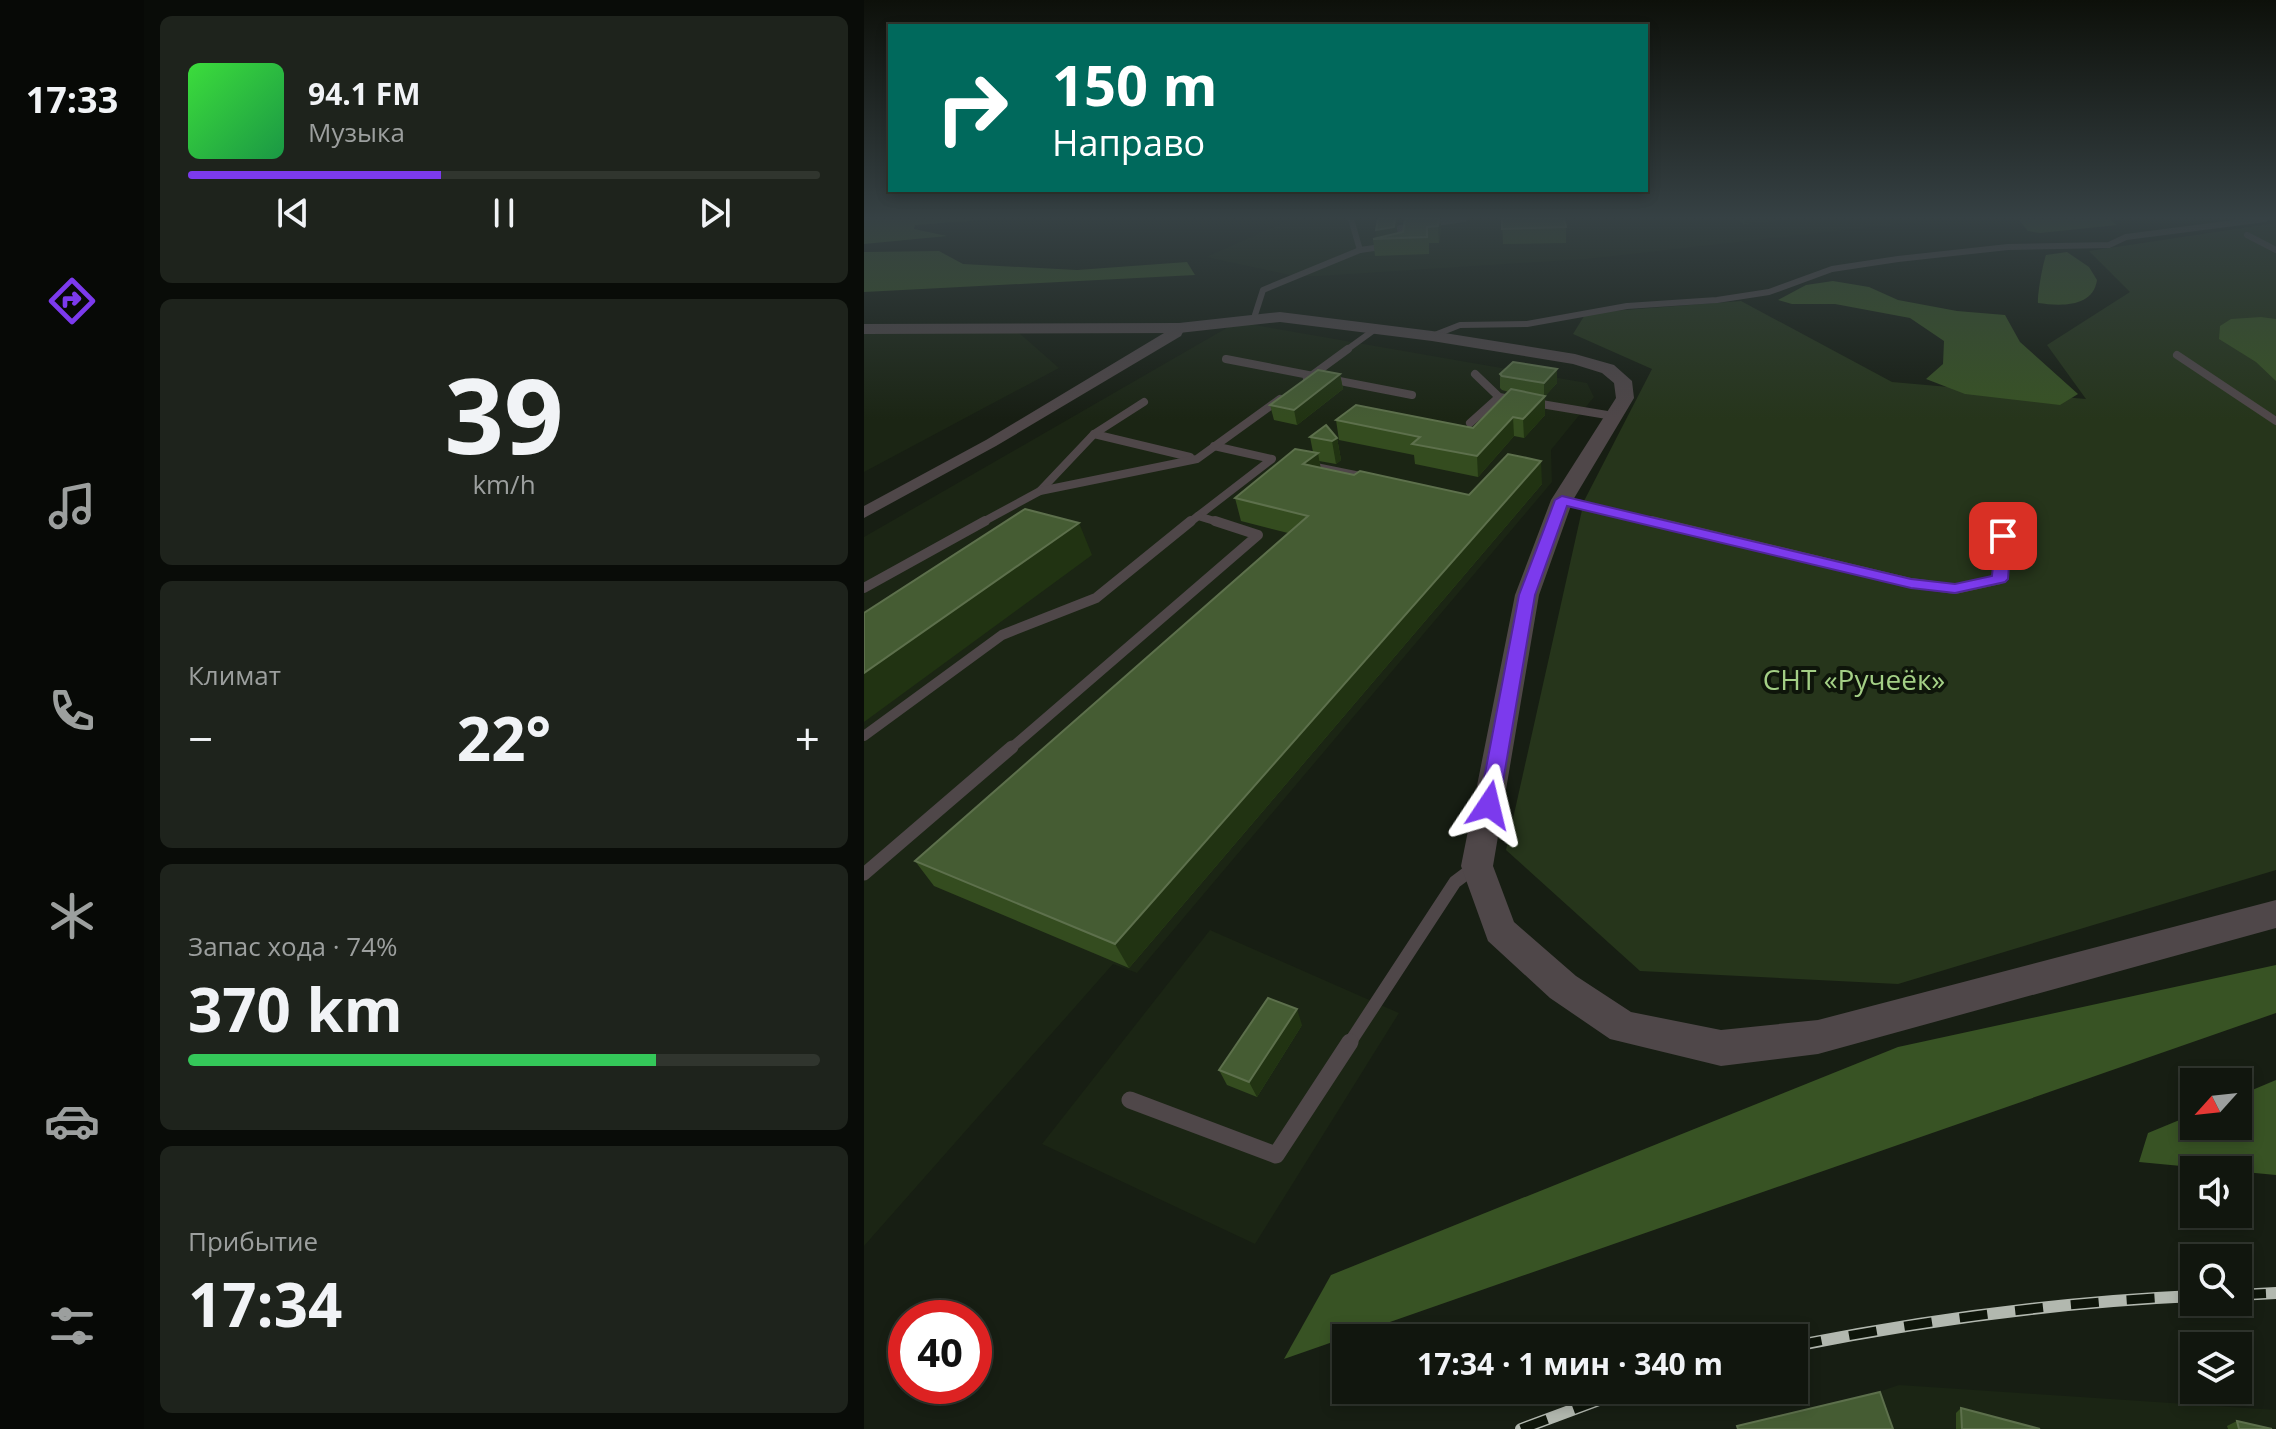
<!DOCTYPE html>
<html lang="ru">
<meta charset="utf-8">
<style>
body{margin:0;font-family:"Open Sans",sans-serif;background:#1e231c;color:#f1f3f6;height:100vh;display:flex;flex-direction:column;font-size:30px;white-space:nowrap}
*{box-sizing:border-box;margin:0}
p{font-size:26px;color:#9c9f9e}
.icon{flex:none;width:44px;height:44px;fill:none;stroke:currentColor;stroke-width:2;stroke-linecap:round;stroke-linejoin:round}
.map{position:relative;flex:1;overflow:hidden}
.details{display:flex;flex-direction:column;gap:16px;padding:16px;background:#090c08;width:720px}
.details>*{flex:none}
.banner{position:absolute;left:24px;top:24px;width:760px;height:168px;border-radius:0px;box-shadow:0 4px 12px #0003,0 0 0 2px #30352e;background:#00695c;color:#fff;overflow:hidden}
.needle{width:52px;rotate:243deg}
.controls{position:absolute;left:1316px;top:1068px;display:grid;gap:16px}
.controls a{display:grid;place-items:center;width:72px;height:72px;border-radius:0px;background:#11160e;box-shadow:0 4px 12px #0003,0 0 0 2px #30352e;font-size:40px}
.speed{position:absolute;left:24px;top:1300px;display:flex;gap:16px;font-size:40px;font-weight:700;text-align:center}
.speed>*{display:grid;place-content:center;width:104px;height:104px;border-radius:50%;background:#11160e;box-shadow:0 4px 12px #0003,0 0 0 2px #30352e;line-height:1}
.speed .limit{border:12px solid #d22;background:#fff;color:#111}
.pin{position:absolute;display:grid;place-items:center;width:68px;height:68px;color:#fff;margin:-34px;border-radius:16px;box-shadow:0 4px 12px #0006}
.me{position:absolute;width:88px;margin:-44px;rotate:10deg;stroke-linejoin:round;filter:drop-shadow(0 0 6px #0008)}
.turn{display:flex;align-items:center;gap:28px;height:168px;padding:0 32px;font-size:36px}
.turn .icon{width:104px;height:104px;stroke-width:2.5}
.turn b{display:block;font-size:56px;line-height:68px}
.big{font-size:60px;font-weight:700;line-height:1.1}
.details .card{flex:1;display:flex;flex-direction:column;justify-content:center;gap:12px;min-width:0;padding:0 28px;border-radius:12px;background:#1e231c}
.details .dial{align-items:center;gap:0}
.dial b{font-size:104px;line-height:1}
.song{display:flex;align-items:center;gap:24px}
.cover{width:96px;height:96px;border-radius:12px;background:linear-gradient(135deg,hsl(120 70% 55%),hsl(140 70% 35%))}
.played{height:8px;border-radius:4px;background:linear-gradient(90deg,#7c3aed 40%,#30352e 40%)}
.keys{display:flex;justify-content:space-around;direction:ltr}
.heat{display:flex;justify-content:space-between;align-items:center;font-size:44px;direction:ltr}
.charge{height:12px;border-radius:6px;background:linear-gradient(90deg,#34c759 74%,#30352e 0)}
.trip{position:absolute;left:468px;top:1324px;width:476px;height:80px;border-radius:0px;background:#11160e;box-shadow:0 4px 12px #0003,0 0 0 2px #30352e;font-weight:700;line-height:80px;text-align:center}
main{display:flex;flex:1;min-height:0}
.dock{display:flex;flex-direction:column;width:144px;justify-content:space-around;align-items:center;background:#070906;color:#9c9f9e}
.dock .icon{width:56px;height:56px}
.dock .active{color:#7c3aed}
.dock b{font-size:36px;color:#f1f3f6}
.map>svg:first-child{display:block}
</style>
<main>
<nav class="dock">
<b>17:33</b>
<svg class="icon active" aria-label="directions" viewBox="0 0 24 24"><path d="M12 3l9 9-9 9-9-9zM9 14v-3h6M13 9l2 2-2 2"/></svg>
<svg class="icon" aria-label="music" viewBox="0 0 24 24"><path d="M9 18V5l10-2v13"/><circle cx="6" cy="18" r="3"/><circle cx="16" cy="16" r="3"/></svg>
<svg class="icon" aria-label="phone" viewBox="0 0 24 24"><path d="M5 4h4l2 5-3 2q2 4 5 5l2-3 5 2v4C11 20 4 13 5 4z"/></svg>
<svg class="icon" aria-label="climate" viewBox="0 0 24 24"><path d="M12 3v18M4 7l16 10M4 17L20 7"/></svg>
<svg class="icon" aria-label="car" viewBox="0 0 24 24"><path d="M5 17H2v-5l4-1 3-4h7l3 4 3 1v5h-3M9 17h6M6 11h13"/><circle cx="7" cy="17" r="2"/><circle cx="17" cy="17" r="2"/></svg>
<svg class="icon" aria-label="filters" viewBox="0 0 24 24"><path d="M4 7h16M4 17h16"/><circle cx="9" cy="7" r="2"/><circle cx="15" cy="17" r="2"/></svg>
</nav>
<section class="details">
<div class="card">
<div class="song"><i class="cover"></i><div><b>94.1 FM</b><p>Музыка</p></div></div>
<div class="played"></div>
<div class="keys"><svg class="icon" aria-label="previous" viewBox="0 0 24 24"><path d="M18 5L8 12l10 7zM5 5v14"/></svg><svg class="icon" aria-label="pause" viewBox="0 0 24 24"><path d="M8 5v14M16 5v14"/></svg><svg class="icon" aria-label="next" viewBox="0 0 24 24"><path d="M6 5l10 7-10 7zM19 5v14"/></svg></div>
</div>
<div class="card dial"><b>39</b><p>km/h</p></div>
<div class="card"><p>Климат</p>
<div class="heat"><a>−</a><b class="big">22°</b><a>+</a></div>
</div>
<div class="card"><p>Запас хода · 74%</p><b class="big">370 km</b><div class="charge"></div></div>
<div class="card"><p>Прибытие</p><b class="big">17:34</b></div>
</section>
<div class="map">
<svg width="1412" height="1429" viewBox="0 0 1412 1429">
<rect width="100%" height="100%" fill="#171e13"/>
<!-- built -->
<g fill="#1b2514">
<path d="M 428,219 L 1079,219 L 723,259 L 455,276 L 430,276 L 342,257 Z"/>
<path d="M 373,322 L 723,383 L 730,397 L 687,450 L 688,482 L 273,973 L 249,964 L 0,1246 L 0,537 Z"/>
<path d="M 153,331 L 195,368 L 0,472 L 0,334 Z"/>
<path d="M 346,930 L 535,1013 L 391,1244 L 178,1144 Z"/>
<path d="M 1035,1385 L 1412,1410 L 1412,1429 L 903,1429 Z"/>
</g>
<!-- green -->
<path fill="#26351b" d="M 1412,223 L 1412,870 L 1034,984 L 776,971 L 642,850 L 720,501 L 788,369 L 709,334 L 722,313 L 877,301 L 1028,382 L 1222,399 L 1183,345 L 1266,292 L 1225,251 Z"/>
<!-- forest -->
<g fill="#385324">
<path d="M 0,219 L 131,219 L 51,225 L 50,229 L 83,236 L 0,244 Z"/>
<path d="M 1154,219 L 1245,219 L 1253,225 L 1176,233 L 1164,231 Z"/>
<path d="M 75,251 L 99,264 L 213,270 L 323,262 L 331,275 L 0,292 L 0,252 Z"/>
<path d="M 1203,252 L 1225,267 L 1233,280 C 1229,308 1196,306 1174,303 C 1173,295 1179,263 1182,255 Z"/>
<path d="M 969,281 L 1005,287 L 1034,300 L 1093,311 L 1141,315 L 1156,342 L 1214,394 L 1196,405 L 1101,394 L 1062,379 L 1079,364 L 1080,341 L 1046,318 L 971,304 L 928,304 L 914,300 L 942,285 Z"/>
<path d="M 1397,317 L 1412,319 L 1412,381 L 1392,362 L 1355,339 L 1356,326 L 1367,319 Z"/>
<path d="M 1412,965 L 1412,1013 L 420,1359 L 467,1275 L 1034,1047 Z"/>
<path d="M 1412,1080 L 1412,1175 L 1275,1162 L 1284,1133 L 1330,1114 L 1330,1126 L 1374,1126 L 1374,1096 Z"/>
</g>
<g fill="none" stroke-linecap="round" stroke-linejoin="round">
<!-- service-far4 -->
<g stroke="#4f4749" stroke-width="6">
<path d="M 487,219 L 496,250"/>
<path d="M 1383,235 L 1412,250"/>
<path d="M 390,318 L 399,290 L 496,250 L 538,244 L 536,228 L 600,219"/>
<path d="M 568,336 L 596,325 L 663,324 L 763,306 L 853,300 L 905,292 L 968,269 L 1034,259 L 1144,247 L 1245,245 L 1262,237 L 1401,219"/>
<path d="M 481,351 L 510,330"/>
</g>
<!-- service-far3 -->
<g stroke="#4f4749" stroke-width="8">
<path d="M 1313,355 L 1412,421"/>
<path d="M 362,359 L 548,395"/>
<path d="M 611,374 L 635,397 L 749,416"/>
<path d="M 443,379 L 484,349"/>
<path d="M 606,423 L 635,397"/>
<path d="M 230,434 L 326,457"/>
<path d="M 350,446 L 408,459 L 334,516 L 357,523"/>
<path d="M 452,467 L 506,478"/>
<path d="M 176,491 L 230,434 L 280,402"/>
<path d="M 698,500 L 796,523"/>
<path d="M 117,523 L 176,491 L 333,459 L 416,399"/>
<path d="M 325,523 L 334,516"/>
</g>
<!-- service-far2 -->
<g stroke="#4f4749" stroke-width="10">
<path d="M 788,521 L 1047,583 L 1091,589 L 1136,579 L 1139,536"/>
<path d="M 0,588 L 121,521"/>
<path d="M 0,736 L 138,635 L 232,598 L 327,521"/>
<path d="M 146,749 L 394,535 L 351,521"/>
</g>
<!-- service-far1 -->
<g stroke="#4f4749" stroke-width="13">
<path d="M 0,874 L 148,747"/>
<path d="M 485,1044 L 591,882 L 611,867"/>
</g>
<!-- service -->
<path stroke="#4f4749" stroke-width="17" d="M 266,1100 L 412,1155 L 486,1042"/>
<!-- minor -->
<path fill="#4f4749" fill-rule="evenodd" d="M 315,324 L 321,328 L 317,336 L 132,446 L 0,518 L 0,506 L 122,440 Z"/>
<!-- tertiary -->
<path fill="#4f4749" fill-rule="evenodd" d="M 416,312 L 568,331 L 711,354 L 750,365 L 768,381 L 770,398 L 709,500 L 675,595 L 629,866 L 650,922 L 712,976 L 767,1012 L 857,1030 L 954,1020 L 1412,900 L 1412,928 L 954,1054 L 857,1066 L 746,1039 L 686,998 L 624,941 L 597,866 L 651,595 L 687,500 L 752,398 L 750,383 L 738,373 L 709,364 L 568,341 L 416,322 L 315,333 L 0,334 L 0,324 L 315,323 Z"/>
<!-- rail casing -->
<g stroke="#b2b8af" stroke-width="12">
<g id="rail">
<path d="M 1374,1295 L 1412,1293"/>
<path d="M 930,1346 C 1062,1320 1195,1302 1330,1296"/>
<path d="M 657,1429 L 762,1390"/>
</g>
</g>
<!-- rail -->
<use href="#rail" stroke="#0e150a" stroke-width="9" stroke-dasharray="28" stroke-linecap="butt"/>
</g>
<!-- wall -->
<g fill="#344c1f" fill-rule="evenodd">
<path d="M 514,219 L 576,219 L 577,228 L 575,243 L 565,243 L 565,254 L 511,256 L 509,239 L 513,238 L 512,230 ZM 540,222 L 539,232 L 532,234 L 533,223 Z"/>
<path d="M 638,219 L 702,227 L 702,243 L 639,244 Z"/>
<path d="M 873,219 L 924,219 L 880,224 Z"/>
<path d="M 476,374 L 479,389 L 433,425 L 410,420 L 406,405 Z"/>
<path d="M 636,374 L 693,383 L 681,396 L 681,415 L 660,438 L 650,436 L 614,477 L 551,464 L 550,455 L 475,440 L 472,420 L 609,428 L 645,392 L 638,390 L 636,388 Z"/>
<path d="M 446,437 L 473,438 L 477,460 L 472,464 L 455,461 L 457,468 L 490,475 L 605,495 L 678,484 L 265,968 L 70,886 L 51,861 L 424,533 L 377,521 L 371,498 L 449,452 Z"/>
<path d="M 438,1025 L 393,1097 L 363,1085 L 355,1070 Z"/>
<path d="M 1097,1408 L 1176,1429 L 1092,1429 L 1092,1413 Z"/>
<path d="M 1373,1421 L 1408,1429 L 1364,1429 L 1363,1426 Z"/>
</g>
<!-- shaded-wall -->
<g fill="#213312">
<path d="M 531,219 L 561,219 L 533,223 L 531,239 L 513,239 L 512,230 Z"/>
<path d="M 575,219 L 576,219 L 577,228 L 575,243 L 574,226 Z"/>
<path d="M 881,219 L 924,219 L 880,224 Z"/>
<path d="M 693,369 L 693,383 L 681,396 L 681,415 L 660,438 L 659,419 L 680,397 L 680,383 Z"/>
<path d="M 476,374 L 479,389 L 433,425 L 430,410 Z"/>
<path d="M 649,417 L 650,436 L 614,477 L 613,456 Z"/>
<path d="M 473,438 L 477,460 L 472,464 L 468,441 Z"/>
<path d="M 454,453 L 458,476 L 439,464 Z"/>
<path d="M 677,461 L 678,484 L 265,968 L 251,944 Z"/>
<path d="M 215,523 L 228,555 L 0,722 L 0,673 Z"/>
<path d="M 433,1009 L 438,1025 L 393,1097 L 385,1082 Z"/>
</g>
<!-- building -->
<g fill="#455c33" stroke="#5d704c" stroke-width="2">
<path d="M 514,219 L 531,219 L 530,227 L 512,230 Z"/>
<path d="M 541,219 L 575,219 L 574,226 L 563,227 L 563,237 L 509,239 L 539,232 Z"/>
<path d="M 638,219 L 700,219 L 702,227 L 638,229 Z"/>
<path d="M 649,362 L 693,369 L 680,383 L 638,376 L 636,374 Z"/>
<path d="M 454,370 L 476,374 L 430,410 L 406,405 Z"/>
<path d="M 647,389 L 681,396 L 659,419 L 649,417 L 613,456 L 548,444 L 556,437 L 472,420 L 492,405 L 609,428 Z"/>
<path d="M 462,425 L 473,438 L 468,441 L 446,437 Z"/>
<path d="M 431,449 L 454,453 L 439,464 L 490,475 L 496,471 L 605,495 L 644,454 L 677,461 L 251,944 L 51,861 L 444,516 L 371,498 Z"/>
<path d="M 161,509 L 215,523 L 0,673 L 0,613 Z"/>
<path d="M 404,998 L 433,1009 L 385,1082 L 355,1070 Z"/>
<path d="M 1016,1392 L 1029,1429 L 874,1429 L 873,1426 Z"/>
<path d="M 1097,1408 L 1176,1429 L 1098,1429 Z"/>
<path d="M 1373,1421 L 1408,1429 L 1375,1429 Z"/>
</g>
<!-- sky -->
<linearGradient id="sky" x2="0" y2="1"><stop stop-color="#0d100a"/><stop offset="0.52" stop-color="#364144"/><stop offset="1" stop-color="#364144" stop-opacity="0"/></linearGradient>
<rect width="1412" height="419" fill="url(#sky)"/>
<!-- route -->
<path fill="#7c3aed" stroke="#51269a" stroke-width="2" d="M 698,496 L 1047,579 L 1091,584 L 1128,576 L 1132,536 L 1139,531 L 1147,536 L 1144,579 L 1141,582 L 1091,593 L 1047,588 L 703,506 L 671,595 L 635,805 L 632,811 L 618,811 L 615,805 L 655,595 L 691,500 Z"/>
<g text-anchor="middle" stroke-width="8" stroke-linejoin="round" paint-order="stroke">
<!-- park labels -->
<g font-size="28" fill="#a3cf85" stroke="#0e150a">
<text x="990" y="690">СНТ «Ручеёк»</text>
</g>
</g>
</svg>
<div class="controls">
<a><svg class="needle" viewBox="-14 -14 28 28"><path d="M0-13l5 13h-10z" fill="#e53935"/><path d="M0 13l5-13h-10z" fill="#9c9f9e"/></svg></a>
<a><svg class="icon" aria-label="sound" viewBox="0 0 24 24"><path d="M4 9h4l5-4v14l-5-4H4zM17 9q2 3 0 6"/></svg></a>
<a><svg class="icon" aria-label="search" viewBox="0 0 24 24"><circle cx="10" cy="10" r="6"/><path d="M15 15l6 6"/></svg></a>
<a><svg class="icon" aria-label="layers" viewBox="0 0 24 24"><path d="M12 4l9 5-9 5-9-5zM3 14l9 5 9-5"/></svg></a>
</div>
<div class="speed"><div class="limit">40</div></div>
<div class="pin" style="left:1139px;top:536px;background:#d93025"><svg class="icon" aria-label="arrive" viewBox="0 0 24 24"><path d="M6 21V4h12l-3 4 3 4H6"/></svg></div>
<svg class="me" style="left:625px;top:805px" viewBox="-20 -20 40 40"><path d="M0-17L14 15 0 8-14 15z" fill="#7c3aed" stroke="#fff" stroke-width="4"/></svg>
<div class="trip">17:34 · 1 мин · 340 m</div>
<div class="banner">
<div class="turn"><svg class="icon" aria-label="right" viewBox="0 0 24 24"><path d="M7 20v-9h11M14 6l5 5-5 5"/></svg><div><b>150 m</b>Направо</div></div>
</div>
</div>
</main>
